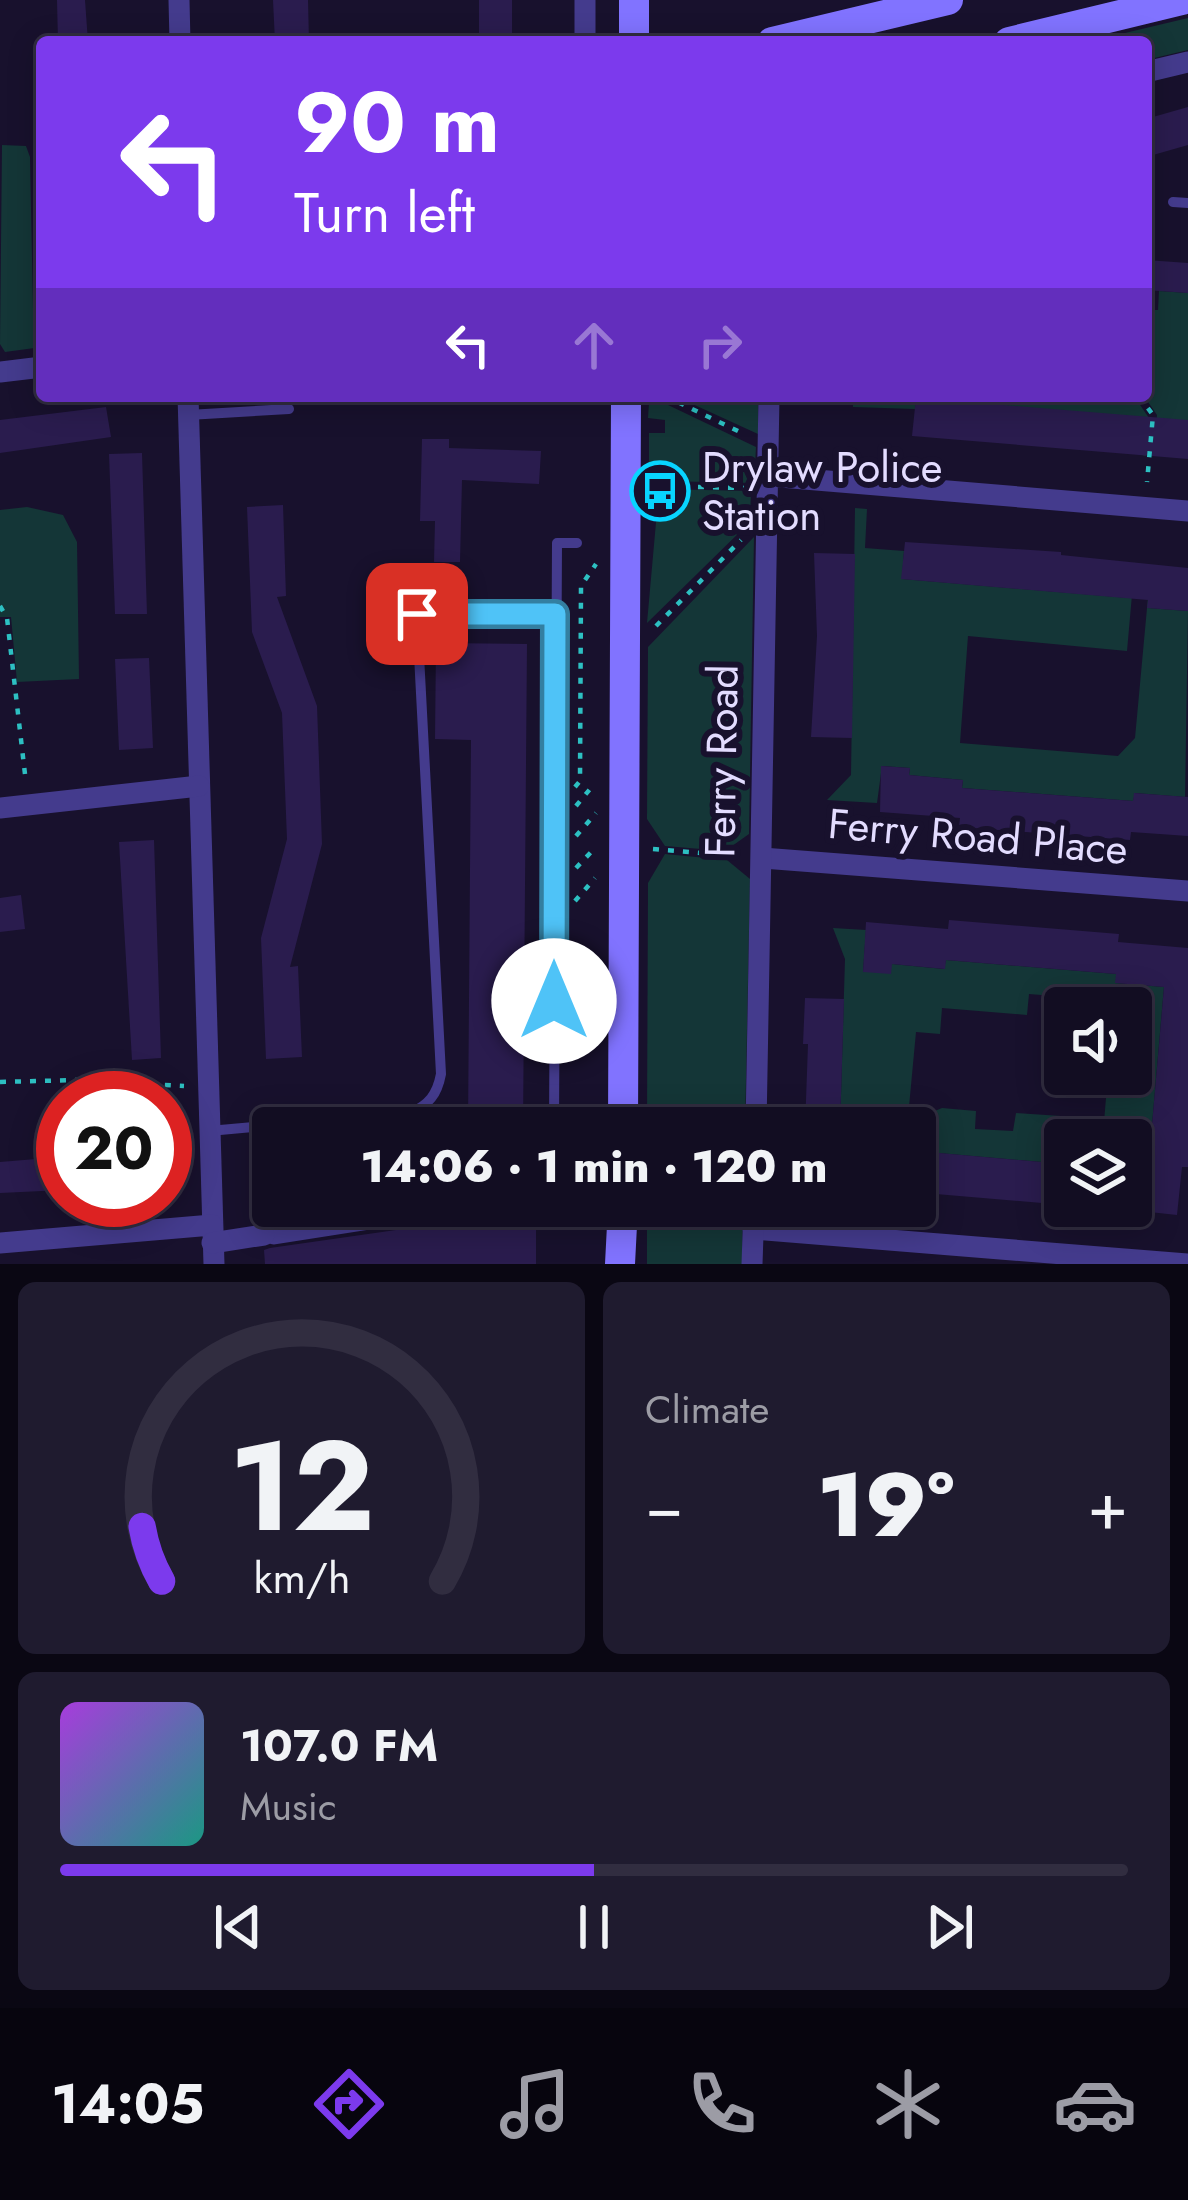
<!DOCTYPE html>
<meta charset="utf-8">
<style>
body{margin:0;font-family:Jost,sans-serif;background:#1f1b2f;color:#f1f3f6;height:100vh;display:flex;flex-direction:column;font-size:45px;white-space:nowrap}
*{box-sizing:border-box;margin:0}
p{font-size:39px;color:#9c9ca5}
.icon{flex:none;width:66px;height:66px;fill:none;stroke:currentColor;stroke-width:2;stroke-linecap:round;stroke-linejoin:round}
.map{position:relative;height:1264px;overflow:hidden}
.side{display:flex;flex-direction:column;gap:18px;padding:18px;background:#0a0713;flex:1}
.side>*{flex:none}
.banner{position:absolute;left:36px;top:36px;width:1116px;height:366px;border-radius:12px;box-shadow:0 6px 30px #0003,0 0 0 3px #312d40;background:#7c3aed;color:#fff;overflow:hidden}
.buttons{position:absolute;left:1044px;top:987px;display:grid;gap:24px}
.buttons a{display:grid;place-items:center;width:108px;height:108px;border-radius:12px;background:#120d22;box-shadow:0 6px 30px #0003,0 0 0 3px #312d40;font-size:60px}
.speed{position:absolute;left:36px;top:1071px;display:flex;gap:24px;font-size:60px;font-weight:700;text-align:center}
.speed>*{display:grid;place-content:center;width:156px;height:156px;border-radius:50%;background:#120d22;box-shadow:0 6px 30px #0003,0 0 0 3px #312d40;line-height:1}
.speed .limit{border:18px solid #d22;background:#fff;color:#111}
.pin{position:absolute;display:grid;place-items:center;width:102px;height:102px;color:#fff;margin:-51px;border-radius:24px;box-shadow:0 6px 18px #0006}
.me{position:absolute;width:132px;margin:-66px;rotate:0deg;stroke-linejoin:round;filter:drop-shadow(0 0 9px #0008)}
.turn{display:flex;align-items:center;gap:42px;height:252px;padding:0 60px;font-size:54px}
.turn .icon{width:156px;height:156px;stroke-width:2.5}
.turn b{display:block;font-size:84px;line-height:102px}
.lanes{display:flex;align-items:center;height:114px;padding:0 60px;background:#0003;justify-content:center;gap:60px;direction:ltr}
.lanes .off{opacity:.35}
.big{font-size:90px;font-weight:800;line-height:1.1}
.side .card{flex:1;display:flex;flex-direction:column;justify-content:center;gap:18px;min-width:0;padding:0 42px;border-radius:18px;background:#1f1b2f}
.side .dial{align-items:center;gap:0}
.dial svg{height:312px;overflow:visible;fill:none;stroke:#312d40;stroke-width:7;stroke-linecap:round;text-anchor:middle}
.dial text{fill:#f1f3f6;stroke:none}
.song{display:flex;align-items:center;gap:36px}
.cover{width:144px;height:144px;border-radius:18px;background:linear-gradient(135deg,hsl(280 70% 55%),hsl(170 70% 35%))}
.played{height:12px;border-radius:6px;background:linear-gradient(90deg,#7c3aed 50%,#312d40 50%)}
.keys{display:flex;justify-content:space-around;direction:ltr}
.heat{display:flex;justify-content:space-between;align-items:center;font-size:66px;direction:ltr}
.side .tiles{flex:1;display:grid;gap:18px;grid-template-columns:1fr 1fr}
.card:last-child{grid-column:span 2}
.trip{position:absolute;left:252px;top:1107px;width:684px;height:120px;border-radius:12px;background:#120d22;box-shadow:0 6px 30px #0003,0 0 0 3px #312d40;font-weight:800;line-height:120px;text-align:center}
.tab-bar{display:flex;height:192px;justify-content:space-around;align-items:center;background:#07050e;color:#9c9ca5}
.tab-bar .icon{width:84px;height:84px}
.tab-bar .on{color:#7c3aed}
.tab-bar b{font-size:54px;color:#f1f3f6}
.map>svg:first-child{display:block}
</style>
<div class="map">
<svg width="1188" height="1264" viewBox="0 0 1188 1264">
<rect width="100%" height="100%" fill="#18112d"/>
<!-- green -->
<g fill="#143637">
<path d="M 1188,18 L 1188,50 L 1146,60 L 1146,42 L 1087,42 Z"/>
<path d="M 2,145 L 26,146 L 30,157 L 33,308 L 42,309 L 42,347 L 5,352 L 0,344 Z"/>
<path d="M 1159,291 L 1188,293 L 1188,420 L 1157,456 L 1153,456 L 1157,415 L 1144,396 L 1146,310 L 1158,310 Z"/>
<path d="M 675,396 L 758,396 L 758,434 Z"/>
<path d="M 853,396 L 1134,396 L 1149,418 L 1146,456 L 917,398 L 915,409 L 853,407 Z"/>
<path d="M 649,403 L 666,404 L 756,447 L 754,483 L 662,481 L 649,467 L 649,433 L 665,433 L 665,420 L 648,418 Z"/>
<path d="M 659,489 L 751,491 L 750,522 L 647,623 Z"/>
<path d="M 27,507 L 63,515 L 77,542 L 79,679 L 17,682 L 11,617 L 0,617 L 0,510 Z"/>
<path d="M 855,508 L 867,509 L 865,548 L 904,551 L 902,579 L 1129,598 L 1135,561 L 1127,651 L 968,636 L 960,743 L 1118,756 L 1135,738 L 1151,565 L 1148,608 L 1188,611 L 1185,797 L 1135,793 L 1133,801 L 962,788 L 963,780 L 909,775 L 910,768 L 882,766 L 877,803 L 827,800 L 851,775 Z"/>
<path d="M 754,537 L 749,834 L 725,851 L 665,846 L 647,819 L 648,647 Z"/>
<path d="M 665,854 L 727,860 L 750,879 L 745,1128 L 647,1128 L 648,883 Z"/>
<path d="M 833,928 L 866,930 L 863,972 L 892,964 L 944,969 L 946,960 L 1116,974 L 1116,983 L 1164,987 L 1148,1171 L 1131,1170 L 1131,1140 L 1065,1140 L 1065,1164 L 927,1152 L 930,1113 L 942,1108 L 976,1111 L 975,1129 L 1013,1131 L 1016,1113 L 1061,1116 L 1060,1137 L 1084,1139 L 1087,1121 L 1104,1122 L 1108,1074 L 1131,1074 L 1131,1008 L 1091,1008 L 1091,999 L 1029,994 L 1027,1015 L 942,1008 L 940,1034 L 916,1032 L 907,1128 L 840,1128 L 845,959 Z"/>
<path d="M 647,1206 L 743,1206 L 742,1264 L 647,1264 Z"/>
</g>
<!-- building -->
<g fill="#2a1c4e">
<path d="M 57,0 L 85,0 L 88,42 L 58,42 Z"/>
<path d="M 273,0 L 308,0 L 309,42 L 275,42 Z"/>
<rect x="479" y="0" width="33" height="42"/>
<path d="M 1188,107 L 1188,145 L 1146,157 L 1146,119 Z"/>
<path d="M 1146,260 L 1188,263 L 1188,293 L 1146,290 Z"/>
<path d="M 916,398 L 1188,420 L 1188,459 L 912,436 Z"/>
<path d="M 106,407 L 111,437 L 0,453 L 0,420 Z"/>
<path d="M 422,439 L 449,439 L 449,448 L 541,451 L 539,484 L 462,480 L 460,562 L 434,562 L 435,521 L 420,521 Z"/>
<path d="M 142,453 L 147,614 L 115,614 L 109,454 Z"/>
<path d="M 283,505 L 286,596 L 277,597 L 317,706 L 322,844 L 290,967 L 298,966 L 302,1057 L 266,1059 L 261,938 L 287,839 L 282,713 L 252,632 L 247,507 Z"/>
<path d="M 905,542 L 1061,552 L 1061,555 L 1188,568 L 1188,611 L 1147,608 L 1148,600 L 901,579 Z"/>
<path d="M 814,553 L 855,554 L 852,738 L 811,737 L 817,636 Z"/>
<path d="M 436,643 L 527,644 L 523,1128 L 468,1128 L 471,740 L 435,739 Z"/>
<path d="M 149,658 L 153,748 L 119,750 L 115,659 Z"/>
<path d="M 881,766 L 910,768 L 909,775 L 963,780 L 962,788 L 1133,801 L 1134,793 L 1188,797 L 1188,836 L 1131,832 L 1130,840 L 959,827 L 960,818 L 880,812 Z"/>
<path d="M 154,840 L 161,1058 L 132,1060 L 119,842 Z"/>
<path d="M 21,895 L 25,929 L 0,932 L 0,898 Z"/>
<path d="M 949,920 L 1119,934 L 1118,942 L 1188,948 L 1188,1167 L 1182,1167 L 1177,1215 L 1131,1210 L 1131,1170 L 1148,1171 L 1164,987 L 1115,983 L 1116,974 L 946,960 L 945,969 L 892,964 L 891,974 L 863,972 L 866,922 L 948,929 Z"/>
<path d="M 805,998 L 844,999 L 840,1128 L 805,1128 L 808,1044 L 803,1044 Z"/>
<path d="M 928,1152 L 1065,1164 L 1065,1205 L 924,1193 Z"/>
<path d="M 36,1159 L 36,1162 L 63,1160 L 63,1190 L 0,1193 L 0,1162 Z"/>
<path d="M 435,1206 L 536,1208 L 536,1264 L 265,1264 L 264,1250 L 270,1248 L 424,1226 L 434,1217 Z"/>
</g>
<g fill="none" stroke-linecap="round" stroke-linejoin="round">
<!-- street-tunnel -->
<path stroke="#362f4c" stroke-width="21" stroke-dasharray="21 10" stroke-linecap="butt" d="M 421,1211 L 452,1206"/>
<!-- path -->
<g stroke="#2dc0c2" stroke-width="4.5" stroke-dasharray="6 9" stroke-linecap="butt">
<path d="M 665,396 L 742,433"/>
<path d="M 1139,396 L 1153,415 L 1147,482"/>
<path d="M 653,486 L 744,488"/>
<path d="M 0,606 L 7,618 L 26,783"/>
<path d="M 656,626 L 741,540"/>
<path d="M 575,787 L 580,781 L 581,586 L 596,564"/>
<path d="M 576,806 L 595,783"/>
<path d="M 576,836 L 596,813"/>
<path d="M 653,849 L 738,856"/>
<path d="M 576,868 L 593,850"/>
<path d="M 575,901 L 595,878"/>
<path d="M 0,1082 L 78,1080 L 184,1086"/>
</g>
<!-- lane -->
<g stroke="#443b8d" stroke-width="10">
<path d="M 1173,202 L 1188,203"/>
<path d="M 188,415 L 289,409"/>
<path d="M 417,614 L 555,614"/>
<path d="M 554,1128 L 557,543 L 577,543"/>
<path d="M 209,1131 L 411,1113 C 429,1104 437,1095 441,1074 L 415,579"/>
</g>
<!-- street -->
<g stroke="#443b8d" stroke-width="21">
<path d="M 179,0 L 180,42"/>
<path d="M 585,42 L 585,0"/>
<path d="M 1146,72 L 1188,62"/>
<path d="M 0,372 L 42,367"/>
<path d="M 188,396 L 214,1264"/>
<path d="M 768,476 L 1188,511"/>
<path d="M 0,808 L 199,786"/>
<path d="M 762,858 L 1188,891"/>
<path d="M 756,1128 L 769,396"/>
<path d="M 753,1229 L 1187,1264"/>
<path d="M 274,1234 L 421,1211"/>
<path d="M 0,1243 L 212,1225"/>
<path d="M 212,1243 L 264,1235"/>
<path d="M 752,1264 L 754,1206"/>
</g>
<!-- secondary -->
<g stroke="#8173ff" stroke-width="30">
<path d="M 634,42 L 634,0"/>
<path d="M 772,42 L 948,0"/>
<path d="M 1009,42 L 1182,0"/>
<path d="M 623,1128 L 626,396"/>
<path d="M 620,1264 L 623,1206"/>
</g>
</g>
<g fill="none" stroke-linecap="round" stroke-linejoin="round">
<!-- route casing -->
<g stroke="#337fa1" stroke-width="30">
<path id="route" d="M 417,614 L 555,614 L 554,1001"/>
</g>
<!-- route -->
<use href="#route" stroke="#4fc3f7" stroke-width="21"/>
</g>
<!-- icons -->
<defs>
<g id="bus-ring" transform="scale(3)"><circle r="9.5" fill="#18112d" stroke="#08d4ff" stroke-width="1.5"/><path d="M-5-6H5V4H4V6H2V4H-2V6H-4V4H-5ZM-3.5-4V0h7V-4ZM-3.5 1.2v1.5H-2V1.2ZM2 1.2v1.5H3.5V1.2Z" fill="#08d4ff"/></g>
</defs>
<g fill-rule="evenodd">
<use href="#bus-ring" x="660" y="491"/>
</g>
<g text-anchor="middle" stroke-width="12" stroke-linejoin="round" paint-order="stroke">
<!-- poi labels -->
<g font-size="42" fill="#e3dcff" stroke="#18112d" text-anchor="start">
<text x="702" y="482">Drylaw Police<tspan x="702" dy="48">Station</tspan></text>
</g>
<!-- street labels -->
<g font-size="42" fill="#e3dcff" stroke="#18112d">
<text transform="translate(721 761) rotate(-89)" y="15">Ferry Road</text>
<text transform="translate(978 836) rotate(5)" y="15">Ferry Road Place</text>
</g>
</g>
</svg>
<div class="buttons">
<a><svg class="icon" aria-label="sound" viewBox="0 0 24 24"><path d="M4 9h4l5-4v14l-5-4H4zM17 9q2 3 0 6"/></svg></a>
<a><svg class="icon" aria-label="layers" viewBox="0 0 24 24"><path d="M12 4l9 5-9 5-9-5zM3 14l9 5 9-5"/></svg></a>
</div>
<div class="speed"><div class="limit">20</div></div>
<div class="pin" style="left:417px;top:614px;background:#d93025"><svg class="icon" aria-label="arrive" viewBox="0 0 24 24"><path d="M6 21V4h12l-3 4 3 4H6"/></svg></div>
<svg class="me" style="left:554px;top:1001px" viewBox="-20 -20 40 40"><circle r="19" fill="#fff"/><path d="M0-13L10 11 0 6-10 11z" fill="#4fc3f7"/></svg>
<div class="trip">14:06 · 1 min · 120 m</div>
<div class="banner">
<div class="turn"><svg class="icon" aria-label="left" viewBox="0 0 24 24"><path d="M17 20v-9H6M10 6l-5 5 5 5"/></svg><div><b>90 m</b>Turn left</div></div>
<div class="lanes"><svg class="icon" aria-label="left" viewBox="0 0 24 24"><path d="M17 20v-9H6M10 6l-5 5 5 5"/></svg><svg class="icon off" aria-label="ahead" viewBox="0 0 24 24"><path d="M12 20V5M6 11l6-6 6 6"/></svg><svg class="icon off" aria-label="right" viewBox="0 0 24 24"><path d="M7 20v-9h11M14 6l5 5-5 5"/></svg></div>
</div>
</div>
<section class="side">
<div class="tiles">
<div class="card dial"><svg viewBox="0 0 100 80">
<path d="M14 69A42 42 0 1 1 86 69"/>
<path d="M14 69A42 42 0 0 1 9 55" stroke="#7c3aed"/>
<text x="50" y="56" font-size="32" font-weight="700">12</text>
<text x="50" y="72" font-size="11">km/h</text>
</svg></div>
<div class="card"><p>Climate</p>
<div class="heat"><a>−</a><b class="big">19°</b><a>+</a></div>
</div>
<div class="card">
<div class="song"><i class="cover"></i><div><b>107.0 FM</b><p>Music</p></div></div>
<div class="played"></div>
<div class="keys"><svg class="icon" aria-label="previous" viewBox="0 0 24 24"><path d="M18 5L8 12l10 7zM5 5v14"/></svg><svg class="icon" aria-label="pause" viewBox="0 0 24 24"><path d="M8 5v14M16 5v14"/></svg><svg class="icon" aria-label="next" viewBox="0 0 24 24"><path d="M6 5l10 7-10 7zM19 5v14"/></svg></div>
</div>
</div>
</section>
<nav class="tab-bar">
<b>14:05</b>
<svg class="icon on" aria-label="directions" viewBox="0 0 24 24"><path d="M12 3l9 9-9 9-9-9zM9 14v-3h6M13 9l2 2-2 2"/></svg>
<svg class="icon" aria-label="music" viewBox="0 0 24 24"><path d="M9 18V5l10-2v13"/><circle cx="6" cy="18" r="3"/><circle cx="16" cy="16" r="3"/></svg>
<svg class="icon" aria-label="phone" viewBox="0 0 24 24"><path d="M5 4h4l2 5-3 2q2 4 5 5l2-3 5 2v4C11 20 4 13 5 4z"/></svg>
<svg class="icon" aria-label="climate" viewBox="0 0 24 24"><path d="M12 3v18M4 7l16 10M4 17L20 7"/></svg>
<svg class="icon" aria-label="car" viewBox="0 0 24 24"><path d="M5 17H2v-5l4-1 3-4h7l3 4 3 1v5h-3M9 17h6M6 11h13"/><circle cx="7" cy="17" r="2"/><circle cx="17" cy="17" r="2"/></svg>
</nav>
